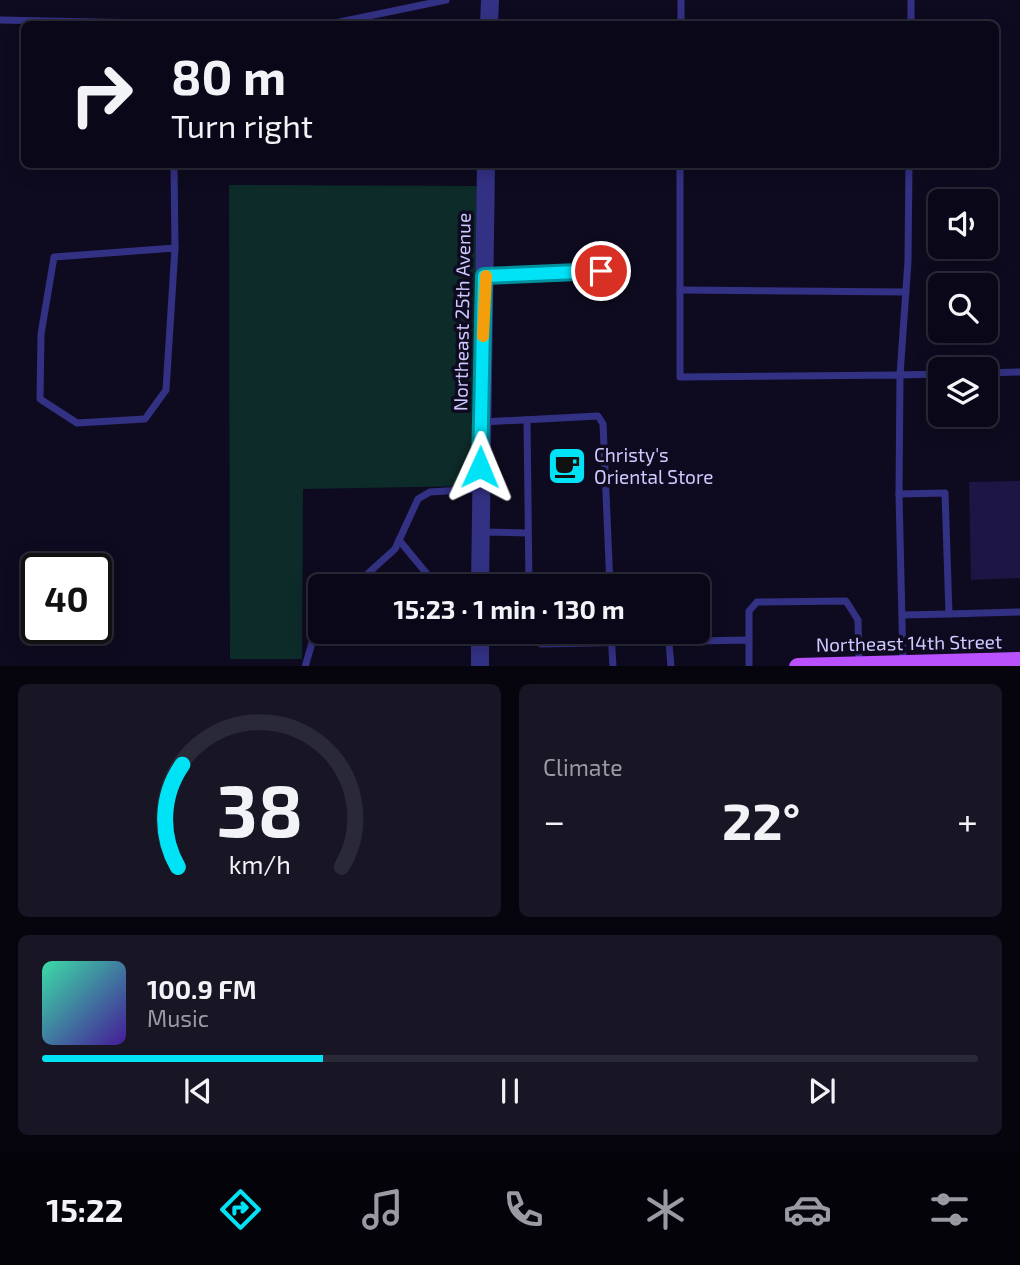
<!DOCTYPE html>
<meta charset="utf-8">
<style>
body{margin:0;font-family:"Exo 2",sans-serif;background:#181625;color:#f1f3f6;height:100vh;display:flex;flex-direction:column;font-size:26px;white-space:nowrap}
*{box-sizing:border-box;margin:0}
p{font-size:23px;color:#999aa2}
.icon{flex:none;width:38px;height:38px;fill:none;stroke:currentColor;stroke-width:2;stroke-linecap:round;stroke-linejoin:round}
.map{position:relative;height:666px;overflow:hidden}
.sheet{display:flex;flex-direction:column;gap:18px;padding:18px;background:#06040d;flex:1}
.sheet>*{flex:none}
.guide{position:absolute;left:21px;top:21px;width:978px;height:147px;border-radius:10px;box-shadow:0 4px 18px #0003,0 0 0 2px #2a2937;background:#0a0818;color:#f1f3f6;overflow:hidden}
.tools{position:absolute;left:928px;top:189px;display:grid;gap:14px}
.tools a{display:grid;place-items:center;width:70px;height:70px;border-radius:10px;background:#0a0818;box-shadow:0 4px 18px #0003,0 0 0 2px #2a2937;font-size:35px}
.speed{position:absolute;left:21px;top:553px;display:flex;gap:14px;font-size:35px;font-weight:700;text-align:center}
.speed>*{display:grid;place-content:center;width:91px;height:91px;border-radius:50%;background:#0a0818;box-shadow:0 4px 18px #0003,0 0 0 2px #2a2937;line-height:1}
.speed .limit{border:4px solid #111;border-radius:10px;background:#fff;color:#111}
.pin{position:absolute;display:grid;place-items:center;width:60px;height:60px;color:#fff;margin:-30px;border:4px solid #fff;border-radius:50%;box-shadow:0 2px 7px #0007}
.me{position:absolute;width:77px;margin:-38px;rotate:1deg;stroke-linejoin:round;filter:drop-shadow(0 0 5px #0008)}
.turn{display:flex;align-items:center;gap:24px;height:147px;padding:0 35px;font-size:32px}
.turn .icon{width:91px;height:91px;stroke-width:2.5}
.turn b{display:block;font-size:49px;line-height:60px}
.big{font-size:52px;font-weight:700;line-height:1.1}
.sheet .widget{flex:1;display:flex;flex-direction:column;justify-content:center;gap:10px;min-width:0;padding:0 24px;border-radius:10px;background:#181625}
.sheet .dial{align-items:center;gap:0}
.dial svg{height:182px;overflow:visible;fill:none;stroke:#2a2937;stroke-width:7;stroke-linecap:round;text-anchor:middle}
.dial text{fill:#f1f3f6;stroke:none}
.song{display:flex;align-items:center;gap:21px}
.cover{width:84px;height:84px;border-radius:10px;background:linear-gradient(135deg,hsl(160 70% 55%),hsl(260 70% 35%))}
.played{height:7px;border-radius:4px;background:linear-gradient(90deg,#00e2f5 30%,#2a2937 30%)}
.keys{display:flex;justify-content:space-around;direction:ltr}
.heat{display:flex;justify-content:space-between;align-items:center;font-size:38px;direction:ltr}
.sheet .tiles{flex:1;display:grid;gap:18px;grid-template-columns:1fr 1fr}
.widget:last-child{grid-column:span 2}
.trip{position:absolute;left:308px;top:574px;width:402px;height:70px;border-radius:10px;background:#0a0818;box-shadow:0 4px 18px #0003,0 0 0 2px #2a2937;font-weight:700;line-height:70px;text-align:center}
.tab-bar{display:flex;height:112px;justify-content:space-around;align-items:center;background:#04030a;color:#999aa2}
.tab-bar .icon{width:49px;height:49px}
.tab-bar .current{color:#00e2f5}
.tab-bar b{font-size:32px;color:#f1f3f6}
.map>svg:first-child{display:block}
</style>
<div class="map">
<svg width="1020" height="667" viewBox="0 0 1020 667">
<rect width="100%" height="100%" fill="#0e0b20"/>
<!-- green -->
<path fill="#0d2b29" d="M 229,185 L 478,186 L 471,486 L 303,489 L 302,659 L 230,659 Z"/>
<!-- building -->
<path fill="#1d1543" d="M 1020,481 L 1020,578 L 971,580 L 969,482 Z"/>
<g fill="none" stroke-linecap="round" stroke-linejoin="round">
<!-- service -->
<g stroke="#333184" stroke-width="7">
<path d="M 0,20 L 190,24"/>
<path d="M 330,24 L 446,0"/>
<path d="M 681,24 L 681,0"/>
<path d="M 911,24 L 911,0"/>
<path d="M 174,164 L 175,248"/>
<path d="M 680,164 L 680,377 L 900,375 L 899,494 L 945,493 L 949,614 L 1020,612"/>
<path d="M 909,164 L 908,261 L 900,375 L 940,374"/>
<path d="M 175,248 L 166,390 L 145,419 L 77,423 L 40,399 L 41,334 L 54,257 Z"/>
<path d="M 485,276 L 601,271"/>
<path d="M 680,290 L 906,292"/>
<path d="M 985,373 L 1020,372"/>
<path d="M 527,420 L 529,586"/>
<path d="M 482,422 L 598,416 L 603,424 L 610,586"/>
<path d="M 899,494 L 903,664"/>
<path d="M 481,532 L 528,533"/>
<path d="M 399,540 L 432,580 L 432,586"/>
<path d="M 354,586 L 395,549 L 418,499 L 430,492 L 480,489"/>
<path d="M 902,615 L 949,614"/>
<path d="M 383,632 L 394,632"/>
<path d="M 529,632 L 541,644 L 749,640 L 749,667"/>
<path d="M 611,632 L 613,667"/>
<path d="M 749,640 L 749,611 L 757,602 L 846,601 L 858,620 L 859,663"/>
<path d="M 669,642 L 671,667"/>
<path d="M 305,667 L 320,615"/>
</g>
<!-- tertiary -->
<g stroke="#333184" stroke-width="18">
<path d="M 489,24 L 490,0"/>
<path d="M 480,586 L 486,164"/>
<path d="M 480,667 L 480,632"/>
</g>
<!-- primary -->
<path stroke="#ba51ff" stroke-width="18" d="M 798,667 L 1020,661"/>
</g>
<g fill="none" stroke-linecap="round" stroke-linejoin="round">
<!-- route casing -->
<g stroke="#00939f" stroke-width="18">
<path id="route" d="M 480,467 L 484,276 L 601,271"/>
</g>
<!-- route -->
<use href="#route" stroke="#00e2f5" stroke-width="12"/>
<!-- slow -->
<path stroke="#f59e0b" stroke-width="12" d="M 483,336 L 486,276"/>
</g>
<!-- icons -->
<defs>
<g id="cafe-square" transform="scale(2.0125)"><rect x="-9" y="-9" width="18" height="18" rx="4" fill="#00e2f5" stroke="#0e0b20"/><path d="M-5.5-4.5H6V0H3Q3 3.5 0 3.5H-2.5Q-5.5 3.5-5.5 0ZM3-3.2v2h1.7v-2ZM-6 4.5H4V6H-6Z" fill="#111"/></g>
</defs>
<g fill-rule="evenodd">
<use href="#cafe-square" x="567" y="466"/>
</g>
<g text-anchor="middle" stroke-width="7" stroke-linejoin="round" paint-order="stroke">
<!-- street labels -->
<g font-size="19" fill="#cfcaff" stroke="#0e0b20">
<text transform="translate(462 312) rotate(-89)" y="7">Northeast 25th Avenue</text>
<text transform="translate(909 643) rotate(-1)" y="7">Northeast 14th Street</text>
</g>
<!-- poi labels -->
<g font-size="19" fill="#cfcaff" stroke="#0e0b20" text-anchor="start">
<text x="594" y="462">Christy's<tspan x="594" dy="22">Oriental Store</tspan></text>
</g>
</g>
</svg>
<div class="tools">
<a><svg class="icon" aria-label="sound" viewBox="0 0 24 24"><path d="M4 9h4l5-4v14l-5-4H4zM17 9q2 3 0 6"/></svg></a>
<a><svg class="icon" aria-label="search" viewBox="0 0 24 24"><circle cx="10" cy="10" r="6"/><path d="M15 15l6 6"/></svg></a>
<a><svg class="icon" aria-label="layers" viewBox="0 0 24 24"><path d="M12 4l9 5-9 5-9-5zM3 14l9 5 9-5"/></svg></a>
</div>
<div class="speed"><div class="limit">40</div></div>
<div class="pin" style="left:601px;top:271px;background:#d93025"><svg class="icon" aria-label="arrive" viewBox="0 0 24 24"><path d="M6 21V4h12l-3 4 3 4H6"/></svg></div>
<svg class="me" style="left:480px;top:467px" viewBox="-20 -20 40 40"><path d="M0-17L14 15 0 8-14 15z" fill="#00e2f5" stroke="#fff" stroke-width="4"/></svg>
<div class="trip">15:23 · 1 min · 130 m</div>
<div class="guide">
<div class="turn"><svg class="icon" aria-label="right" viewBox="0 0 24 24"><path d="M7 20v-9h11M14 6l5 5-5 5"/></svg><div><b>80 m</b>Turn right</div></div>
</div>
</div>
<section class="sheet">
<div class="tiles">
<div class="widget dial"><svg viewBox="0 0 100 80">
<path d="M14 69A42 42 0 1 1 86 69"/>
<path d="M14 69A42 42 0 0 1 16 24" stroke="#00e2f5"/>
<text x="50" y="56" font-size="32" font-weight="700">38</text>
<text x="50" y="72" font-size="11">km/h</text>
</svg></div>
<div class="widget"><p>Climate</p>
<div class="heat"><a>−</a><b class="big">22°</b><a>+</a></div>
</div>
<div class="widget">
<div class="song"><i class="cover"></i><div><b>100.9 FM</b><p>Music</p></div></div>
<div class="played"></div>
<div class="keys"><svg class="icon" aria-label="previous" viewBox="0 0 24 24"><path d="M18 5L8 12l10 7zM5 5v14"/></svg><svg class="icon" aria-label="pause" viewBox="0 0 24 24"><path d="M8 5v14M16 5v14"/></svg><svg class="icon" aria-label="next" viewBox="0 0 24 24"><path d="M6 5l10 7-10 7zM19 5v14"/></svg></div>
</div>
</div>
</section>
<nav class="tab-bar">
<b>15:22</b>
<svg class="icon current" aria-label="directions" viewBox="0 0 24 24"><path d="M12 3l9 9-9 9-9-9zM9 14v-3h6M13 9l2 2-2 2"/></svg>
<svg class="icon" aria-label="music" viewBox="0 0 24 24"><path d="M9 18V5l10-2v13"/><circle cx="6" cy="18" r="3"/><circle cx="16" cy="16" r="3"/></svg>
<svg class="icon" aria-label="phone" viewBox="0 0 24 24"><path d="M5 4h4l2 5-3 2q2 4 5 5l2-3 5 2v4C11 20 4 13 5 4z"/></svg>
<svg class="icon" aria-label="climate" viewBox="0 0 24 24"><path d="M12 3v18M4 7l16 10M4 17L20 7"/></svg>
<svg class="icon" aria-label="car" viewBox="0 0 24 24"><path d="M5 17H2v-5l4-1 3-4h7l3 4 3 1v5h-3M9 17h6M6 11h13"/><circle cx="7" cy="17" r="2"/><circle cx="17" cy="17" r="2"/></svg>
<svg class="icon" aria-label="filters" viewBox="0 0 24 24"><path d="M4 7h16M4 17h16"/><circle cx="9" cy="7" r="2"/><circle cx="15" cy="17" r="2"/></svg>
</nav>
